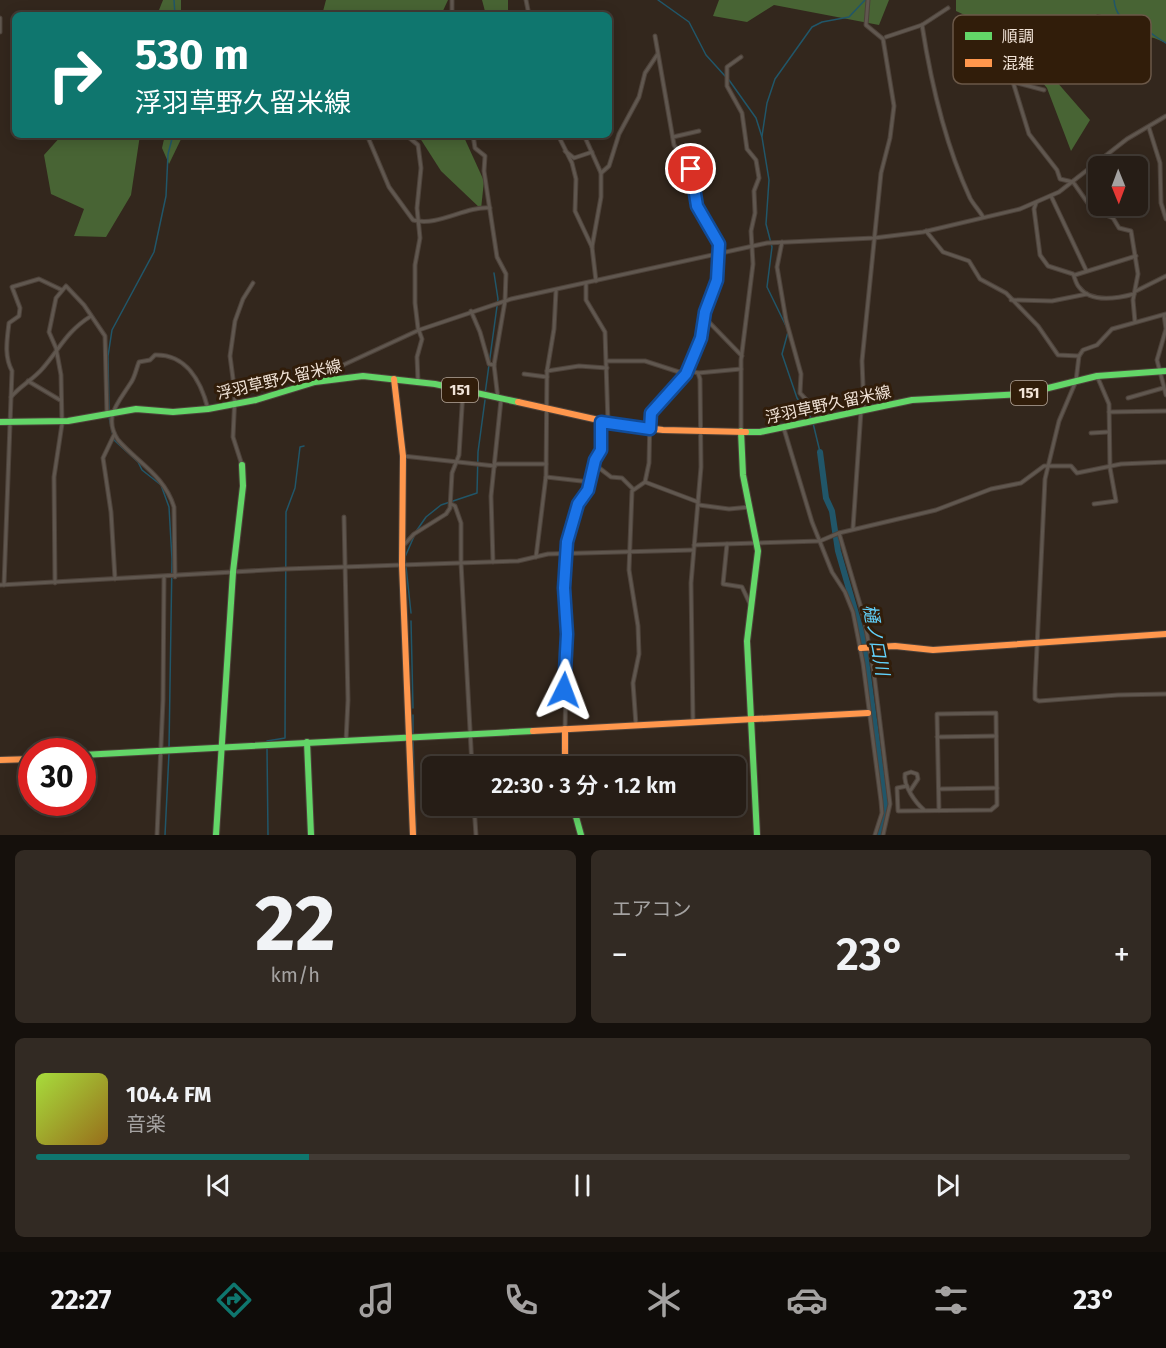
<!DOCTYPE html>
<html lang="ja">
<meta charset="utf-8">
<style>
body{margin:0;font-family:"Fira Sans","Noto Sans JP",sans-serif;background:#322a23;color:#f1f3f6;height:100vh;display:flex;flex-direction:column;font-size:22px;white-space:nowrap}
*{box-sizing:border-box;margin:0}
p{font-size:20px;color:#a4a2a1}
.icon{flex:none;width:33px;height:33px;fill:none;stroke:currentColor;stroke-width:2;stroke-linecap:round;stroke-linejoin:round}
.map{position:relative;height:835px;overflow:hidden}
.panel{display:flex;flex-direction:column;gap:15px;padding:15px;background:#15100c;flex:1}
.panel>*{flex:none}
.guide{position:absolute;left:12px;top:12px;width:600px;height:126px;border-radius:9px;box-shadow:0 3px 15px #0003,0 0 0 2px #423b35;background:#0f766e;color:#fff;overflow:hidden}
.needle{width:39px;rotate:179deg}
.fabs{position:absolute;left:1088px;top:156px;display:grid;gap:12px}
.fabs a{display:grid;place-items:center;width:60px;height:60px;border-radius:9px;background:#261d16;box-shadow:0 3px 15px #0003,0 0 0 2px #423b35;font-size:30px}
.speed{position:absolute;left:18px;top:738px;display:flex;gap:12px;font-size:30px;font-weight:700;text-align:center}
.speed>*{display:grid;place-content:center;width:78px;height:78px;border-radius:50%;background:#261d16;box-shadow:0 3px 15px #0003,0 0 0 2px #423b35;line-height:1}
.speed .limit{border:9px solid #d22;background:#fff;color:#111}
.pin{position:absolute;display:grid;place-items:center;width:51px;height:51px;color:#fff;margin:-26px;border:3px solid #fff;border-radius:50%;box-shadow:0 2px 6px #0007}
.me{position:absolute;width:66px;margin:-33px;rotate:3deg;stroke-linejoin:round;filter:drop-shadow(0 0 4px #0008)}
.turn{display:flex;align-items:center;gap:21px;height:126px;padding:0 24px;font-size:27px}
.turn .icon{width:78px;height:78px;stroke-width:2.5}
.turn b{display:block;font-size:42px;line-height:51px}
.big{font-size:45px;font-weight:600;line-height:1.1}
.panel .card{flex:1;display:flex;flex-direction:column;justify-content:center;gap:9px;min-width:0;padding:0 21px;border-radius:9px;background:#322a23}
.panel .dial{align-items:center;gap:0}
.dial b{font-size:78px;line-height:1}
.song{display:flex;align-items:center;gap:18px}
.cover{width:72px;height:72px;border-radius:9px;background:linear-gradient(135deg,hsl(80 70% 55%),hsl(40 70% 35%))}
.played{height:6px;border-radius:3px;background:linear-gradient(90deg,#0f766e 25%,#423b35 25%)}
.keys{display:flex;justify-content:space-around;direction:ltr}
.heat{display:flex;justify-content:space-between;align-items:center;font-size:33px;direction:ltr}
.panel .tiles{flex:1;display:grid;gap:15px;grid-template-columns:1fr 1fr}
.card:last-child{grid-column:span 2}
.trip{position:absolute;left:422px;top:756px;width:324px;height:60px;border-radius:9px;background:#261d16;box-shadow:0 3px 15px #0003,0 0 0 2px #423b35;font-weight:600;line-height:60px;text-align:center}
.tabs{display:flex;height:96px;justify-content:space-around;align-items:center;background:#0f0c09;color:#a4a2a1}
.tabs .icon{width:42px;height:42px}
.tabs .selected{color:#0f766e}
.tabs b{font-size:27px;color:#f1f3f6}
.map>svg:first-child{display:block}
</style>
<div class="map">
<svg width="1166" height="835" viewBox="0 0 1166 835">
<rect width="100%" height="100%" fill="#33271d"/>
<!-- forest -->
<g fill="#486434">
<path d="M 163,0 L 181,0 L 181,15 L 157,15 Z"/>
<path d="M 326,0 L 448,0 L 441,15 L 322,15 Z"/>
<path d="M 482,0 L 508,0 L 508,15 L 486,15 Z"/>
<path d="M 719,0 L 889,0 L 879,25 L 774,5 L 747,22 L 713,16 Z"/>
<path d="M 956,0 L 1166,0 L 1166,43 L 1154,38 L 1123,33 L 1106,16 L 1097,14 L 1084,31 L 1093,39 L 1093,52 L 1073,58 L 1050,55 L 1056,81 L 1090,120 L 1071,151 L 1047,88 L 1001,32 L 956,11 Z"/>
<path d="M 62,135 L 140,135 L 131,195 L 106,237 L 74,236 L 84,209 L 51,194 L 44,155 Z"/>
<path d="M 165,135 L 183,135 L 169,164 L 162,148 Z"/>
<path d="M 418,135 L 463,135 L 484,181 L 481,209 L 441,171 Z"/>
</g>
<g fill="none" stroke-linecap="round" stroke-linejoin="round">
<!-- stream -->
<g stroke="#215669" stroke-width="1.5">
<path d="M 174,0 L 175,15"/>
<path d="M 658,0 L 689,22 L 706,55 L 725,76"/>
<path d="M 1114,0 C 1116,21 1129,21 1144,29 C 1152,33 1158,39 1166,43"/>
<path d="M 729,80 L 756,118 L 762,137 L 769,180 L 766,224 L 772,247 L 767,287 L 787,328"/>
<path d="M 762,136 L 767,103 L 775,79 L 812,27 L 822,22 L 849,17 L 865,0"/>
<path d="M 788,332 L 782,354 L 797,398 L 811,418"/>
<path d="M 485,394 L 498,299 L 494,273"/>
<path d="M 109,412 L 108,356 L 112,330 L 154,252 L 166,196 L 168,154 L 173,135"/>
<path d="M 109,417 L 114,440 L 138,462 L 142,470 L 161,485 L 169,507 L 172,559 L 169,748"/>
<path d="M 813,423 L 820,452"/>
<path d="M 417,530 L 426,517 L 441,505 L 477,493 L 478,452 L 485,400"/>
<path d="M 411,613 L 405,557 L 415,534"/>
<path d="M 411,621 L 413,708"/>
<path d="M 413,715 L 413,734"/>
<path d="M 413,739 L 416,835"/>
<path d="M 267,741 L 285,738 L 286,512 L 295,488 L 300,447 L 304,446"/>
<path d="M 267,748 L 268,835"/>
<path d="M 165,835 L 169,753"/>
</g>
<!-- river -->
<path stroke="#215669" stroke-width="6" d="M 820,452 L 826,498 L 832,511 L 838,551 L 863,638 L 886,809 L 879,835"/>
<!-- street casing -->
<g stroke="#4d423a" stroke-width="5">
<g id="street">
<path d="M 452,0 L 452,15"/>
<path d="M 526,0 L 529,15"/>
<path d="M 0,18 L 0,32"/>
<path d="M 922,25 C 931,83 945,144 970,198 C 973,204 979,210 983,217"/>
<path d="M 886,37 L 922,25 L 948,8"/>
<path d="M 991,53 L 1016,66 L 1013,82 L 1044,90"/>
<path d="M 1013,82 L 1029,134 L 1057,170 L 1060,179 L 1073,182 L 1092,209 L 1113,218 L 1119,228 L 1131,231 L 1138,274 L 1133,300 L 1135,322"/>
<path d="M 1149,128 L 1160,163 L 1161,203 L 1166,219"/>
<path d="M 367,135 L 389,187 L 413,220 C 438,227 465,206 490,208"/>
<path d="M 406,135 L 418,145 L 421,168 L 417,208 L 420,238 L 415,265 L 415,303 L 418,328 L 422,339 L 417,357 L 418,381"/>
<path d="M 473,135 L 475,148 L 485,156 L 484,171 L 497,257 L 506,274 L 505,301 L 494,365 L 498,399"/>
<path d="M 558,135 L 572,163 L 576,179 L 575,211 L 592,247"/>
<path d="M 584,135 L 601,173 L 601,197 L 592,247 L 596,281"/>
<path d="M 673,137 L 699,131"/>
<path d="M 565,151 L 574,158 L 592,152"/>
<path d="M 601,173 L 609,166 L 619,134 L 639,97 L 645,73 L 657,55"/>
<path d="M 1051,196 L 1086,270"/>
<path d="M 1036,203 L 1034,209 L 1040,255 L 1048,266 L 1073,274 C 1075,278 1076,284 1079,287 C 1091,304 1119,298 1134,294"/>
<path d="M 926,231 L 943,252 L 969,261 L 980,279 L 1006,293 L 1038,326 L 1058,355 L 1079,356"/>
<path d="M 782,242 L 777,267 L 786,320 L 801,374 L 800,393 L 813,407 L 817,420"/>
<path d="M 1075,275 L 1136,256"/>
<path d="M 586,284 L 586,300 L 605,332 L 608,423"/>
<path d="M 1136,291 L 1166,276"/>
<path d="M 1011,300 L 1052,301 L 1087,294"/>
<path d="M 471,311 L 480,332 L 489,364 L 494,365"/>
<path d="M 1166,314 L 1112,329 L 1097,345 L 1083,350 L 1079,356 L 1076,381 L 1059,421 L 1045,479 L 1035,689 L 1035,699 L 1039,701 L 1118,695 L 1166,694"/>
<path d="M 1164,315 L 1166,329 L 1157,360 L 1166,395"/>
<path d="M 704,317 L 742,356"/>
<path d="M 607,361 L 645,361 L 679,372 L 688,370 L 698,373 L 700,379 L 701,467 L 691,583 L 693,722"/>
<path d="M 547,371 L 579,366 L 607,368"/>
<path d="M 698,373 L 741,369"/>
<path d="M 524,374 L 547,377"/>
<path d="M 28,381 L 60,400"/>
<path d="M 315,382 L 328,372 L 419,330 L 511,299 L 767,243 L 874,238 L 923,232 L 1020,209 L 1059,192 L 1127,139 L 1166,116"/>
<path d="M 11,397 C 20,386 34,379 43,368 C 61,347 66,332 91,316"/>
<path d="M 1128,398 L 1163,388"/>
<path d="M 864,410 L 862,361 L 881,173 L 890,138 L 894,106 L 883,39 L 866,25 L 868,0"/>
<path d="M 1109,412 L 1166,411"/>
<path d="M 784,429 L 812,522 L 832,572 L 845,592 L 853,612 L 863,663 L 881,801 L 882,813 L 875,835"/>
<path d="M 741,431 L 741,360 L 753,264 L 751,231 L 755,213 L 754,191 L 759,178 L 756,160 L 747,149 L 742,113 L 727,86 L 727,67 L 741,57"/>
<path d="M 1091,433 L 1108,432"/>
<path d="M 114,435 L 103,458 L 111,512 L 115,579"/>
<path d="M 403,456 L 495,466"/>
<path d="M 495,464 L 546,464"/>
<path d="M 594,464 L 611,477 L 622,478 L 633,489"/>
<path d="M 242,465 L 233,437 L 235,394 L 230,356 L 235,321 L 243,299 L 253,283"/>
<path d="M 546,477 L 590,482"/>
<path d="M 645,482 L 698,502"/>
<path d="M 451,504 L 455,506 L 461,523 L 461,563 L 472,766"/>
<path d="M 1094,504 L 1116,501 L 1110,468 L 1109,404 L 1097,376"/>
<path d="M 699,505 L 729,509 L 750,507"/>
<path d="M 344,517 L 348,700 L 346,741"/>
<path d="M 853,528 L 861,411"/>
<path d="M 727,544 L 723,584 L 742,587 L 751,606"/>
<path d="M 694,545 L 820,541 L 839,533"/>
<path d="M 402,547 L 414,534 L 446,514 L 450,508 L 452,473 L 459,455 L 463,391"/>
<path d="M 536,557 L 546,476 L 547,371 L 554,329 L 556,291"/>
<path d="M 493,562 L 491,496 L 501,400"/>
<path d="M 175,577 L 174,507 C 164,475 138,463 118,440 C 103,417 118,403 130,384 C 135,378 136,369 139,362 L 150,360 L 155,355 C 186,354 201,381 208,409"/>
<path d="M 55,583 L 54,477 L 62,424 L 61,375 L 56,348 L 49,332 L 56,298 L 66,286 L 84,305 L 105,336 L 107,414"/>
<path d="M 0,585 L 285,569 L 518,561 L 548,554 L 693,550"/>
<path d="M 4,585 L 12,371 C 4,356 7,340 9,323 L 19,316 L 20,308 L 12,287 L 39,279 L 62,290"/>
<path d="M 636,725 L 633,683 L 639,654 L 638,626 L 629,570 L 632,491 L 645,482 L 649,463 L 650,416 L 663,397 L 686,374 L 699,343 L 705,312 L 716,280 L 719,244 L 697,206 L 691,169 L 674,145 L 655,36"/>
<path d="M 565,729 L 567,634 L 564,588 L 567,542 L 578,504 L 588,490 L 595,460 L 601,450 L 601,422"/>
<path d="M 937,737 L 996,736"/>
<path d="M 907,786 L 897,788 L 898,811 L 991,810 L 997,805 L 996,713 L 937,714 L 939,811"/>
<path d="M 939,789 L 997,788"/>
<path d="M 910,791 L 918,779 L 917,774 L 911,772 L 905,774 C 903,786 916,803 924,810"/>
<path d="M 474,806 L 476,835"/>
<path d="M 157,835 L 163,700 L 164,578"/>
<path d="M 883,835 L 890,804 L 874,674 L 864,618 L 839,533 L 936,510 L 991,489 L 1021,483 L 1044,466 L 1071,466 L 1077,473 L 1121,464 L 1166,462"/>
</g>
</g>
<!-- fast casing -->
<g stroke="#4d423a" stroke-width="8">
<g id="fast">
<path d="M 0,422 L 68,421 L 136,409 L 173,412 L 208,409 L 256,400 L 315,382 L 363,376 L 435,384 L 518,402"/>
<path d="M 741,431 L 743,475 L 758,551 L 747,641 L 757,835"/>
<path d="M 746,432 L 760,432 L 912,400 L 1024,394 L 1097,376 L 1166,371"/>
<path d="M 307,742 L 311,835"/>
<path d="M 82,755 L 533,731"/>
<path d="M 573,806 L 581,835"/>
<path d="M 216,835 L 233,572 L 243,486 L 242,465"/>
</g>
</g>
<!-- slow casing -->
<g stroke="#4d423a" stroke-width="8">
<g id="slow">
<path d="M 394,379 L 403,456 L 402,565 L 413,835"/>
<path d="M 518,402 L 621,425 L 663,430 L 746,432"/>
<path d="M 861,648 L 895,646 L 933,650 L 1166,634"/>
<path d="M 565,729 L 565,766"/>
<path d="M 533,731 L 868,713"/>
<path d="M 0,760 L 32,759"/>
</g>
</g>
<!-- street -->
<use href="#street" stroke="#60574f" stroke-width="3"/>
<!-- fast -->
<use href="#fast" stroke="#63d668" stroke-width="6"/>
<!-- slow -->
<use href="#slow" stroke="#ff974d" stroke-width="6"/>
</g>
<g fill="none" stroke-linecap="round" stroke-linejoin="round">
<!-- route casing -->
<g stroke="#114b97" stroke-width="15">
<path id="route" d="M 564,690 L 567,634 L 564,588 L 567,542 L 578,504 L 588,490 L 595,460 L 601,450 L 601,422 L 650,429 L 651,413 L 686,374 L 701,338 L 705,312 L 717,280 L 719,244 L 697,206 L 691,169"/>
</g>
<!-- route -->
<use href="#route" stroke="#1a73e8" stroke-width="10"/>
</g>
<g text-anchor="middle" stroke-width="6" stroke-linejoin="round" paint-order="stroke">
<!-- shield labels -->
<g fill="#311d0a" stroke="#b7a89a" stroke-width="1.5">
<rect x="442" y="378" width="36" height="24" rx="4.5"/>
<rect x="1011" y="381" width="36" height="24" rx="4.5"/>
</g>
<g font-size="15" font-weight="bold" fill="#f1e3d7">
<text x="460" y="395">151</text>
<text x="1029" y="398">151</text>
</g>
<!-- street labels -->
<g font-size="16" fill="#f1e3d7" stroke="#311d0a">
<text transform="translate(279 379) rotate(-13)" y="6">浮羽草野久留米線</text>
<text transform="translate(828 404) rotate(-12)" y="6">浮羽草野久留米線</text>
</g>
<!-- water labels -->
<g font-size="18" font-style="italic" fill="#62d2fc" stroke="#311d0a">
<text transform="translate(876 640) rotate(79)" y="6">樋ノ口川</text>
</g>
</g>
<!-- legend -->
<rect x="953" y="15" width="198" height="69" rx="9" fill="#311d0a" stroke="#6b5848" stroke-width="1.5"/>
<rect x="965" y="32" width="27" height="8" fill="#63d668"/>
<rect x="965" y="59" width="27" height="8" fill="#ff974d"/>
<g font-size="16" fill="#f1e3d7">
<text x="1002" y="42">順調</text>
<text x="1002" y="69">混雑</text>
</g>
</svg>
<div class="fabs">
<a><svg class="needle" viewBox="-14 -14 28 28"><path d="M0-13l5 13h-10z" fill="#e53935"/><path d="M0 13l5-13h-10z" fill="#a4a2a1"/></svg></a>
</div>
<div class="speed"><div class="limit">30</div></div>
<div class="pin" style="left:691px;top:169px;background:#d93025"><svg class="icon" aria-label="arrive" viewBox="0 0 24 24"><path d="M6 21V4h12l-3 4 3 4H6"/></svg></div>
<svg class="me" style="left:564px;top:690px" viewBox="-20 -20 40 40"><path d="M0-17L14 15 0 8-14 15z" fill="#1a73e8" stroke="#fff" stroke-width="4"/></svg>
<div class="trip">22:30 · 3 分 · 1.2 km</div>
<div class="guide">
<div class="turn"><svg class="icon" aria-label="right" viewBox="0 0 24 24"><path d="M7 20v-9h11M14 6l5 5-5 5"/></svg><div><b>530 m</b>浮羽草野久留米線</div></div>
</div>
</div>
<section class="panel">
<div class="tiles">
<div class="card dial"><b>22</b><p>km/h</p></div>
<div class="card"><p>エアコン</p>
<div class="heat"><a>−</a><b class="big">23°</b><a>+</a></div>
</div>
<div class="card">
<div class="song"><i class="cover"></i><div><b>104.4 FM</b><p>音楽</p></div></div>
<div class="played"></div>
<div class="keys"><svg class="icon" aria-label="previous" viewBox="0 0 24 24"><path d="M18 5L8 12l10 7zM5 5v14"/></svg><svg class="icon" aria-label="pause" viewBox="0 0 24 24"><path d="M8 5v14M16 5v14"/></svg><svg class="icon" aria-label="next" viewBox="0 0 24 24"><path d="M6 5l10 7-10 7zM19 5v14"/></svg></div>
</div>
</div>
</section>
<nav class="tabs">
<b>22:27</b>
<svg class="icon selected" aria-label="directions" viewBox="0 0 24 24"><path d="M12 3l9 9-9 9-9-9zM9 14v-3h6M13 9l2 2-2 2"/></svg>
<svg class="icon" aria-label="music" viewBox="0 0 24 24"><path d="M9 18V5l10-2v13"/><circle cx="6" cy="18" r="3"/><circle cx="16" cy="16" r="3"/></svg>
<svg class="icon" aria-label="phone" viewBox="0 0 24 24"><path d="M5 4h4l2 5-3 2q2 4 5 5l2-3 5 2v4C11 20 4 13 5 4z"/></svg>
<svg class="icon" aria-label="climate" viewBox="0 0 24 24"><path d="M12 3v18M4 7l16 10M4 17L20 7"/></svg>
<svg class="icon" aria-label="car" viewBox="0 0 24 24"><path d="M5 17H2v-5l4-1 3-4h7l3 4 3 1v5h-3M9 17h6M6 11h13"/><circle cx="7" cy="17" r="2"/><circle cx="17" cy="17" r="2"/></svg>
<svg class="icon" aria-label="filters" viewBox="0 0 24 24"><path d="M4 7h16M4 17h16"/><circle cx="9" cy="7" r="2"/><circle cx="15" cy="17" r="2"/></svg>
<b>23°</b>
</nav>
